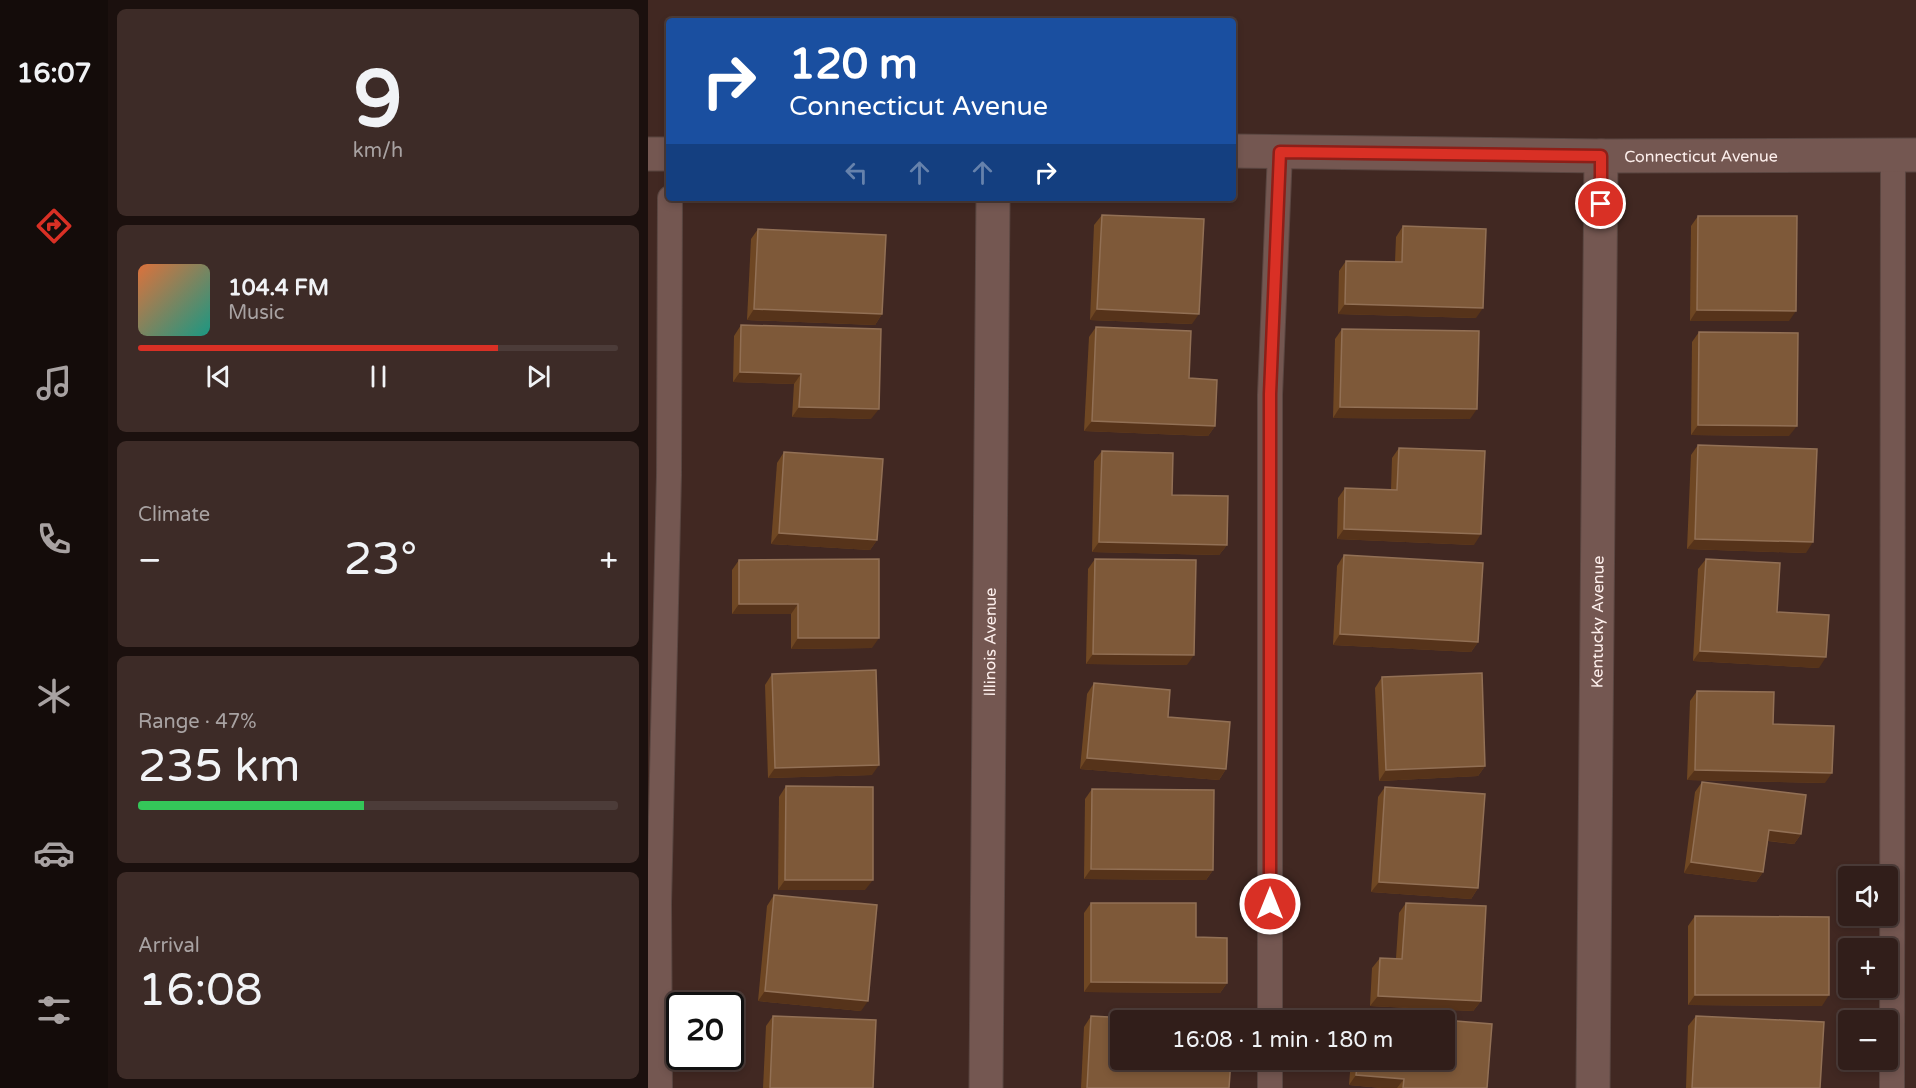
<!DOCTYPE html>
<meta charset="utf-8">
<style>
body{margin:0;font-family:"Varela Round",sans-serif;background:#3d2b27;color:#f1f3f6;height:100vh;display:flex;flex-direction:column;font-size:22px;white-space:nowrap}
*{box-sizing:border-box;margin:0}
p{font-size:20px;color:#a8a2a2}
.icon{flex:none;width:33px;height:33px;fill:none;stroke:currentColor;stroke-width:2;stroke-linecap:round;stroke-linejoin:round}
.map{position:relative;flex:1;overflow:hidden}
.side{display:flex;flex-direction:column;gap:9px;padding:9px;background:#1b100e;width:540px}
.side>*{flex:none}
.banner{position:absolute;left:18px;top:18px;width:570px;height:183px;border-radius:6px;box-shadow:0 3px 9px #0003,0 0 0 2px #4c3c39;background:#1a4fa0;color:#fff;overflow:hidden}
.buttons{position:absolute;left:1190px;top:866px;display:grid;gap:12px}
.buttons a{display:grid;place-items:center;width:60px;height:60px;border-radius:6px;background:#311e1a;box-shadow:0 3px 9px #0003,0 0 0 2px #4c3c39;font-size:30px}
.speed{position:absolute;left:18px;top:992px;display:flex;gap:12px;font-size:30px;font-weight:700;text-align:center}
.speed>*{display:grid;place-content:center;width:78px;height:78px;border-radius:50%;background:#311e1a;box-shadow:0 3px 9px #0003,0 0 0 2px #4c3c39;line-height:1}
.speed .limit{border:3px solid #111;border-radius:9px;background:#fff;color:#111}
.pin{position:absolute;display:grid;place-items:center;width:51px;height:51px;color:#fff;margin:-26px;border:3px solid #fff;border-radius:50%;box-shadow:0 2px 6px #0007}
.me{position:absolute;width:66px;margin:-33px;rotate:0deg;stroke-linejoin:round;filter:drop-shadow(0 0 4px #0008)}
.turn{display:flex;align-items:center;gap:21px;height:126px;padding:0 24px;font-size:27px}
.turn .icon{width:78px;height:78px;stroke-width:2.5}
.turn b{display:block;font-size:42px;line-height:51px}
.lanes{display:flex;align-items:center;height:57px;padding:0 24px;background:#0003;justify-content:center;gap:30px;direction:ltr}
.lanes .off{opacity:.35}
.big{font-size:45px;font-weight:600;line-height:1.1}
.side .card{flex:1;display:flex;flex-direction:column;justify-content:center;gap:9px;min-width:0;padding:0 21px;border-radius:9px;background:#3d2b27}
.side .dial{align-items:center;gap:0}
.dial b{font-size:78px;line-height:1}
.song{display:flex;align-items:center;gap:18px}
.cover{width:72px;height:72px;border-radius:9px;background:linear-gradient(135deg,hsl(20 70% 55%),hsl(170 70% 35%))}
.played{height:6px;border-radius:3px;background:linear-gradient(90deg,#d93025 75%,#4c3c39 75%)}
.keys{display:flex;justify-content:space-around;direction:ltr}
.heat{display:flex;justify-content:space-between;align-items:center;font-size:33px;direction:ltr}
.charge{height:9px;border-radius:4px;background:linear-gradient(90deg,#34c759 47%,#4c3c39 0)}
.trip{position:absolute;left:462px;top:1010px;width:345px;height:60px;border-radius:6px;background:#311e1a;box-shadow:0 3px 9px #0003,0 0 0 2px #4c3c39;font-weight:600;line-height:60px;text-align:center}
main{display:flex;flex:1;min-height:0}
.menu{display:flex;flex-direction:column;width:108px;justify-content:space-around;align-items:center;background:#140c0a;color:#a8a2a2}
.menu .icon{width:42px;height:42px}
.menu .selected{color:#d93025}
.menu b{font-size:27px;color:#f1f3f6}
.map>svg:first-child{display:block}
</style>
<main>
<nav class="menu">
<b>16:07</b>
<svg class="icon selected" aria-label="directions" viewBox="0 0 24 24"><path d="M12 3l9 9-9 9-9-9zM9 14v-3h6M13 9l2 2-2 2"/></svg>
<svg class="icon" aria-label="music" viewBox="0 0 24 24"><path d="M9 18V5l10-2v13"/><circle cx="6" cy="18" r="3"/><circle cx="16" cy="16" r="3"/></svg>
<svg class="icon" aria-label="phone" viewBox="0 0 24 24"><path d="M5 4h4l2 5-3 2q2 4 5 5l2-3 5 2v4C11 20 4 13 5 4z"/></svg>
<svg class="icon" aria-label="climate" viewBox="0 0 24 24"><path d="M12 3v18M4 7l16 10M4 17L20 7"/></svg>
<svg class="icon" aria-label="car" viewBox="0 0 24 24"><path d="M5 17H2v-5l4-1 3-4h7l3 4 3 1v5h-3M9 17h6M6 11h13"/><circle cx="7" cy="17" r="2"/><circle cx="17" cy="17" r="2"/></svg>
<svg class="icon" aria-label="filters" viewBox="0 0 24 24"><path d="M4 7h16M4 17h16"/><circle cx="9" cy="7" r="2"/><circle cx="15" cy="17" r="2"/></svg>
</nav>
<section class="side">
<div class="card dial"><b>9</b><p>km/h</p></div>
<div class="card">
<div class="song"><i class="cover"></i><div><b>104.4 FM</b><p>Music</p></div></div>
<div class="played"></div>
<div class="keys"><svg class="icon" aria-label="previous" viewBox="0 0 24 24"><path d="M18 5L8 12l10 7zM5 5v14"/></svg><svg class="icon" aria-label="pause" viewBox="0 0 24 24"><path d="M8 5v14M16 5v14"/></svg><svg class="icon" aria-label="next" viewBox="0 0 24 24"><path d="M6 5l10 7-10 7zM19 5v14"/></svg></div>
</div>
<div class="card"><p>Climate</p>
<div class="heat"><a>−</a><b class="big">23°</b><a>+</a></div>
</div>
<div class="card"><p>Range · 47%</p><b class="big">235 km</b><div class="charge"></div></div>
<div class="card"><p>Arrival</p><b class="big">16:08</b></div>
</section>
<div class="map">
<svg width="1268" height="1088" viewBox="0 0 1268 1088">
<rect width="100%" height="100%" fill="#412822"/>
<g fill="none" stroke-linecap="round" stroke-linejoin="round">
<!-- service casing -->
<g stroke="#5a4641" stroke-width="26">
<g id="service">
<path d="M 622,1020 L 622,395 L 632,152"/>
<path d="M 12,1088 L 11,903 L 21,475 L 22,198"/>
<path d="M 622,1088 L 622,1059"/>
<path d="M 1244,1088 L 1245,155"/>
</g>
</g>
<!-- minor casing -->
<g stroke="#5a4641" stroke-width="35">
<g id="minor">
<path id="s1" d="M 338,1088 L 345,198"/>
<path id="s2" d="M 945,1088 L 953,156"/>
</g>
</g>
<!-- tertiary casing -->
<g stroke="#5a4641" stroke-width="35">
<g id="tertiary">
<path id="s3" d="M 585,151 L 953,156 L 1268,155"/>
<path d="M 0,154 L 21,154"/>
</g>
</g>
<!-- service -->
<use href="#service" stroke="#745751" stroke-width="24"/>
<!-- minor -->
<use href="#minor" stroke="#745751" stroke-width="33"/>
<!-- tertiary -->
<use href="#tertiary" stroke="#745751" stroke-width="33"/>
</g>
<!-- wall -->
<g fill="#6f4723">
<path d="M 454,215 L 544,324 L 442,320 L 446,225 Z"/>
<path d="M 1050,216 L 1141,321 L 1042,321 L 1043,226 Z"/>
<path d="M 755,226 L 828,318 L 690,314 L 691,271 L 698,261 L 747,262 L 748,237 Z"/>
<path d="M 110,229 L 234,314 L 227,325 L 99,320 L 103,239 Z"/>
<path d="M 93,325 L 223,419 L 144,417 L 146,384 L 85,382 L 86,336 Z"/>
<path d="M 448,327 L 541,378 L 567,426 L 560,436 L 436,431 L 441,337 Z"/>
<path d="M 694,329 L 822,419 L 685,418 L 687,339 Z"/>
<path d="M 1051,332 L 1141,436 L 1043,435 L 1044,342 Z"/>
<path d="M 1050,445 L 1158,553 L 1039,549 L 1043,455 Z"/>
<path d="M 751,448 L 826,545 L 689,539 L 690,498 L 697,488 L 743,490 L 744,458 Z"/>
<path d="M 454,451 L 524,495 L 579,545 L 571,555 L 444,552 L 446,461 Z"/>
<path d="M 136,452 L 229,540 L 222,550 L 123,544 L 129,463 Z"/>
<path d="M 696,555 L 830,642 L 823,652 L 685,645 L 689,566 Z"/>
<path d="M 447,559 L 539,665 L 438,664 L 440,569 Z"/>
<path d="M 1058,559 L 1129,612 L 1171,668 L 1045,661 L 1050,569 Z"/>
<path d="M 91,560 L 224,648 L 143,649 L 143,614 L 84,614 L 84,570 Z"/>
<path d="M 124,674 L 224,775 L 120,778 L 117,685 Z"/>
<path d="M 734,677 L 837,766 L 830,776 L 731,781 L 727,688 Z"/>
<path d="M 446,683 L 520,717 L 578,769 L 571,780 L 432,769 L 439,694 Z"/>
<path d="M 1049,691 L 1125,724 L 1177,783 L 1039,780 L 1042,701 Z"/>
<path d="M 1054,782 L 1153,834 L 1146,844 L 1120,841 L 1115,872 L 1108,882 L 1036,873 L 1047,792 Z"/>
<path d="M 138,786 L 217,890 L 130,890 L 131,797 Z"/>
<path d="M 737,787 L 830,888 L 823,899 L 723,892 L 730,797 Z"/>
<path d="M 444,789 L 565,870 L 558,880 L 436,879 L 437,799 Z"/>
<path d="M 126,895 L 213,1011 L 110,1001 L 119,906 Z"/>
<path d="M 443,903 L 548,937 L 579,983 L 572,993 L 436,992 L 436,913 Z"/>
<path d="M 758,903 L 833,1001 L 825,1011 L 722,1006 L 724,968 L 732,958 L 748,958 L 751,913 Z"/>
<path d="M 1047,916 L 1174,1006 L 1040,1005 L 1040,926 Z"/>
<path d="M 713,1013 L 795,1020 L 708,1020 Z"/>
<path d="M 125,1016 L 225,1088 L 115,1088 L 118,1026 Z"/>
<path d="M 443,1016 L 472,1020 L 581,1088 L 433,1088 L 436,1027 Z"/>
<path d="M 1048,1016 L 1172,1088 L 1038,1088 L 1040,1026 Z"/>
<path d="M 703,1059 L 796,1059 L 839,1088 L 734,1088 L 701,1085 Z"/>
</g>
<!-- shaded-wall -->
<g fill="#56331a">
<path d="M 697,304 L 835,308 L 828,318 L 690,314 Z"/>
<path d="M 106,309 L 234,314 L 227,325 L 99,320 Z"/>
<path d="M 449,309 L 551,314 L 544,324 L 442,320 Z"/>
<path d="M 1049,310 L 1148,311 L 1141,321 L 1042,321 Z"/>
<path d="M 92,372 L 153,374 L 146,384 L 85,382 Z"/>
<path d="M 151,407 L 231,409 L 223,419 L 144,417 Z"/>
<path d="M 692,407 L 829,409 L 822,419 L 685,418 Z"/>
<path d="M 444,421 L 567,426 L 560,436 L 436,431 Z"/>
<path d="M 1050,425 L 1149,426 L 1141,436 L 1043,435 Z"/>
<path d="M 696,529 L 833,534 L 826,545 L 689,539 Z"/>
<path d="M 131,533 L 229,540 L 222,550 L 123,544 Z"/>
<path d="M 1047,539 L 1165,542 L 1158,553 L 1039,549 Z"/>
<path d="M 451,542 L 579,545 L 571,555 L 444,552 Z"/>
<path d="M 91,604 L 150,604 L 143,614 L 84,614 Z"/>
<path d="M 692,634 L 830,642 L 823,652 L 685,645 Z"/>
<path d="M 150,638 L 231,638 L 224,648 L 143,649 Z"/>
<path d="M 1052,651 L 1178,657 L 1171,668 L 1045,661 Z"/>
<path d="M 445,654 L 546,655 L 539,665 L 438,664 Z"/>
<path d="M 439,758 L 578,769 L 571,780 L 432,769 Z"/>
<path d="M 231,765 L 224,775 L 120,778 L 127,768 Z"/>
<path d="M 837,766 L 830,776 L 731,781 L 738,770 Z"/>
<path d="M 1047,770 L 1184,773 L 1177,783 L 1039,780 Z"/>
<path d="M 1121,830 L 1153,834 L 1146,844 L 1114,840 Z"/>
<path d="M 1043,862 L 1115,872 L 1108,882 L 1036,873 Z"/>
<path d="M 443,869 L 565,870 L 558,880 L 436,879 Z"/>
<path d="M 137,880 L 225,880 L 217,890 L 130,890 Z"/>
<path d="M 731,882 L 830,888 L 823,899 L 723,892 Z"/>
<path d="M 443,982 L 579,983 L 572,993 L 436,992 Z"/>
<path d="M 117,991 L 220,1001 L 213,1011 L 110,1001 Z"/>
<path d="M 1047,995 L 1181,995 L 1174,1006 L 1040,1005 Z"/>
<path d="M 730,996 L 833,1001 L 825,1011 L 722,1006 Z"/>
<path d="M 708,1075 L 756,1079 L 749,1088 L 734,1088 L 701,1085 Z"/>
</g>
<!-- building -->
<g fill="#7e5939" stroke="#927055" stroke-width="1.5">
<path d="M 454,215 L 556,219 L 551,314 L 449,309 Z"/>
<path d="M 1050,216 L 1149,216 L 1148,311 L 1049,310 Z"/>
<path d="M 755,226 L 838,229 L 835,308 L 697,304 L 698,261 L 754,262 Z"/>
<path d="M 110,229 L 238,235 L 234,314 L 106,309 Z"/>
<path d="M 93,325 L 233,329 L 231,409 L 151,407 L 153,374 L 92,372 Z"/>
<path d="M 448,327 L 543,331 L 541,378 L 569,380 L 567,426 L 444,421 Z"/>
<path d="M 694,329 L 831,331 L 829,409 L 692,407 Z"/>
<path d="M 1051,332 L 1150,333 L 1149,426 L 1050,425 Z"/>
<path d="M 1050,445 L 1169,449 L 1165,542 L 1047,539 Z"/>
<path d="M 751,448 L 837,451 L 833,534 L 696,529 L 697,488 L 749,490 Z"/>
<path d="M 454,451 L 525,453 L 524,495 L 580,496 L 579,545 L 451,542 Z"/>
<path d="M 136,452 L 235,459 L 229,540 L 131,533 Z"/>
<path d="M 696,555 L 835,563 L 830,642 L 692,634 Z"/>
<path d="M 231,559 L 231,638 L 150,638 L 150,604 L 91,604 L 91,560 Z"/>
<path d="M 447,559 L 548,560 L 546,655 L 445,654 Z"/>
<path d="M 1058,559 L 1132,563 L 1129,612 L 1181,615 L 1178,657 L 1052,651 Z"/>
<path d="M 228,670 L 231,765 L 127,768 L 124,674 Z"/>
<path d="M 834,673 L 837,766 L 738,770 L 734,677 Z"/>
<path d="M 446,683 L 522,690 L 520,717 L 582,722 L 578,769 L 439,758 Z"/>
<path d="M 1049,691 L 1126,692 L 1125,724 L 1186,726 L 1184,773 L 1047,770 Z"/>
<path d="M 1054,782 L 1158,795 L 1153,834 L 1121,830 L 1115,872 L 1043,862 Z"/>
<path d="M 138,786 L 225,787 L 225,880 L 137,880 Z"/>
<path d="M 737,787 L 837,794 L 830,888 L 731,882 Z"/>
<path d="M 444,789 L 566,790 L 565,870 L 443,869 Z"/>
<path d="M 126,895 L 229,905 L 220,1001 L 117,991 Z"/>
<path d="M 443,903 L 548,903 L 548,937 L 579,938 L 579,983 L 443,982 Z"/>
<path d="M 758,903 L 838,906 L 833,1001 L 730,996 L 732,958 L 754,959 Z"/>
<path d="M 1047,916 L 1181,917 L 1181,995 L 1047,995 Z"/>
<path d="M 713,1013 L 795,1020 L 713,1020 Z"/>
<path d="M 125,1016 L 228,1020 L 225,1088 L 122,1088 Z"/>
<path d="M 443,1016 L 516,1020 L 472,1020 L 472,1059 L 583,1059 L 581,1088 L 439,1088 Z"/>
<path d="M 1048,1016 L 1176,1022 L 1172,1088 L 1044,1088 Z"/>
<path d="M 796,1020 L 844,1024 L 839,1088 L 755,1088 L 756,1079 L 708,1075 L 710,1059 L 796,1059 Z"/>
</g>
<g fill="none" stroke-linecap="round" stroke-linejoin="round">
<!-- route casing -->
<g stroke="#8d1f18" stroke-width="15">
<path id="route" d="M 622,904 L 622,394 L 632,152 L 953,156 L 953,204"/>
</g>
<!-- route -->
<use href="#route" stroke="#d93025" stroke-width="10"/>
</g>
<g text-anchor="middle" stroke-width="6" stroke-linejoin="round" paint-order="stroke">
<!-- street labels -->
<g font-size="16" fill="#fdefec" stroke="#201412">
<text dy="6" stroke="none"><textPath href="#s3" startOffset="468">Connecticut Avenue</textPath></text>
<text dy="6" stroke="none"><textPath href="#s2" startOffset="466">Kentucky Avenue</textPath></text>
<text dy="6" stroke="none"><textPath href="#s1" startOffset="446">Illinois Avenue</textPath></text>
</g>
</g>
</svg>
<div class="buttons">
<a><svg class="icon" aria-label="sound" viewBox="0 0 24 24"><path d="M4 9h4l5-4v14l-5-4H4zM17 9q2 3 0 6"/></svg></a>
<a>+</a>
<a>−</a>
</div>
<div class="speed"><div class="limit">20</div></div>
<div class="pin" style="left:953px;top:204px;background:#d93025"><svg class="icon" aria-label="arrive" viewBox="0 0 24 24"><path d="M6 21V4h12l-3 4 3 4H6"/></svg></div>
<svg class="me" style="left:622px;top:904px" viewBox="-20 -20 40 40"><circle r="17" fill="#d93025" stroke="#fff" stroke-width="3"/><path d="M0-11L8 9 0 5-8 9z" fill="#fff"/></svg>
<div class="trip">16:08 · 1 min · 180 m</div>
<div class="banner">
<div class="turn"><svg class="icon" aria-label="right" viewBox="0 0 24 24"><path d="M7 20v-9h11M14 6l5 5-5 5"/></svg><div><b>120 m</b>Connecticut Avenue</div></div>
<div class="lanes"><svg class="icon off" aria-label="left" viewBox="0 0 24 24"><path d="M17 20v-9H6M10 6l-5 5 5 5"/></svg><svg class="icon off" aria-label="ahead" viewBox="0 0 24 24"><path d="M12 20V5M6 11l6-6 6 6"/></svg><svg class="icon off" aria-label="ahead" viewBox="0 0 24 24"><path d="M12 20V5M6 11l6-6 6 6"/></svg><svg class="icon" aria-label="right" viewBox="0 0 24 24"><path d="M7 20v-9h11M14 6l5 5-5 5"/></svg></div>
</div>
</div>
</main>
